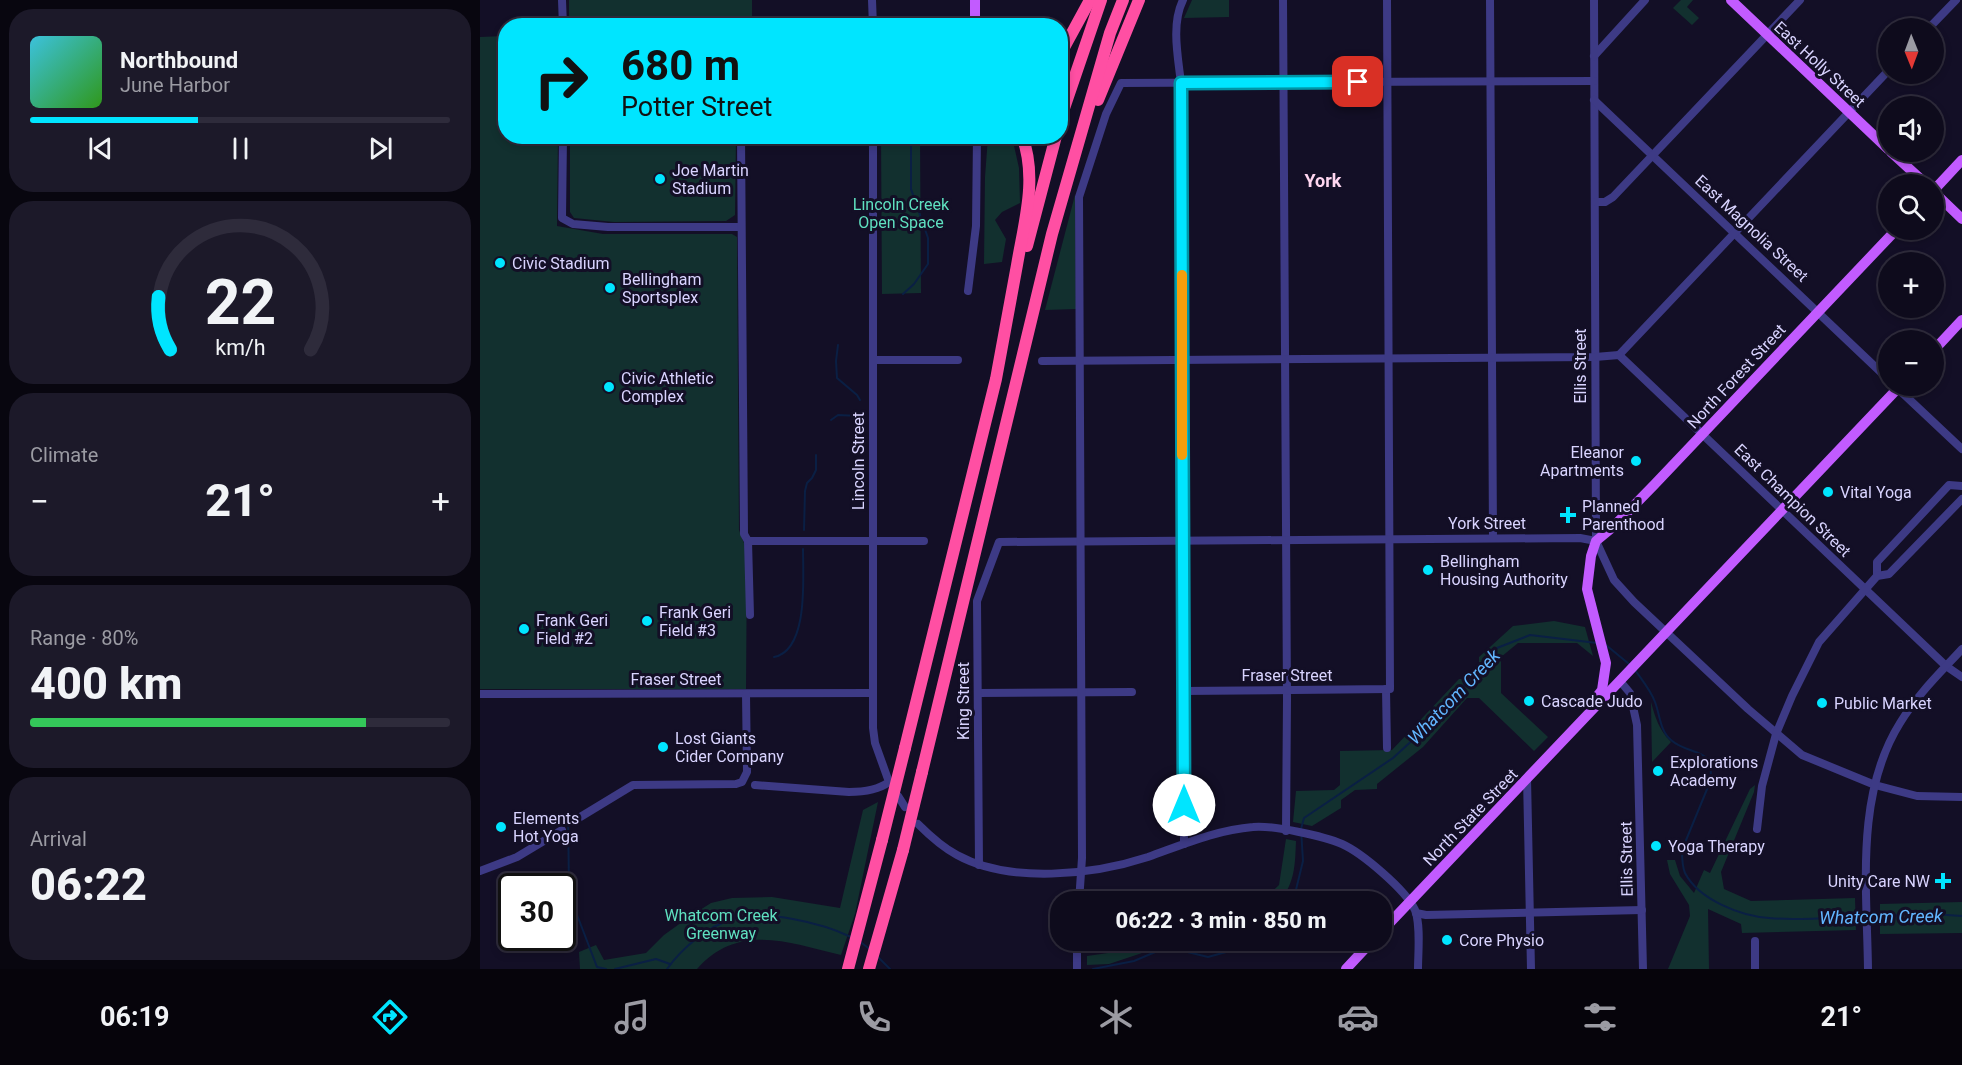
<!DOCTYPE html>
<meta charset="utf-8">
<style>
body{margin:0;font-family:Roboto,sans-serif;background:#1c1929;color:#f1f3f6;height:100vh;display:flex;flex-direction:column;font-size:22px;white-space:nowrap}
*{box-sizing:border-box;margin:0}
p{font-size:20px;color:#9b9ba3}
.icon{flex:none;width:33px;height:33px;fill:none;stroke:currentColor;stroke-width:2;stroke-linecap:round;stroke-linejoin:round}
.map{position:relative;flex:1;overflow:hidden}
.details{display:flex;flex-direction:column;gap:9px;padding:9px;background:#08060f;width:480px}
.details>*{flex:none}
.hud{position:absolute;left:18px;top:18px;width:570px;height:126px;border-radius:24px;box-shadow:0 3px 9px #0003,0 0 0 2px #2e2b3b;background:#00e5ff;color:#111;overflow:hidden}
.needle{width:39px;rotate:179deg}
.controls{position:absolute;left:1398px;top:18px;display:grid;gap:12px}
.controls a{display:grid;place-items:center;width:66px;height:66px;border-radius:50%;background:#0e0b1c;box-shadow:0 3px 9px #0003,0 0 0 2px #2e2b3b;font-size:30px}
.speed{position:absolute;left:18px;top:873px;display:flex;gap:12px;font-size:30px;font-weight:700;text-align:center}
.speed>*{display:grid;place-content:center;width:78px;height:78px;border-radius:50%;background:#0e0b1c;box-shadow:0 3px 9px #0003,0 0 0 2px #2e2b3b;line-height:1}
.speed .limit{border:3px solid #111;border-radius:9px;background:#fff;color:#111}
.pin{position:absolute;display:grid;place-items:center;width:51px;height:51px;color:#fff;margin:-26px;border-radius:12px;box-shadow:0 3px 9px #0006}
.me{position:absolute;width:66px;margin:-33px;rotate:0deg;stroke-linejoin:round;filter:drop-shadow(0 0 4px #0008)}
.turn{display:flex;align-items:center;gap:21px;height:126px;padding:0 24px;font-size:27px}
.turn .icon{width:78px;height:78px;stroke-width:2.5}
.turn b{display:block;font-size:42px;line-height:51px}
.big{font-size:45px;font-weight:800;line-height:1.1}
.details .widget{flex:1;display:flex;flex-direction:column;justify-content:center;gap:9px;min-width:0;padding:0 21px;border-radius:24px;background:#1c1929}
.details .dial{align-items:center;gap:0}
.dial svg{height:156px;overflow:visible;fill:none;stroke:#2e2b3b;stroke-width:7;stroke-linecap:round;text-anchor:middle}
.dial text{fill:#f1f3f6;stroke:none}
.song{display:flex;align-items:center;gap:18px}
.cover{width:72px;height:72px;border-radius:9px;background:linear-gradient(135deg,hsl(190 70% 55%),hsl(110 70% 35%))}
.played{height:6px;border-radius:3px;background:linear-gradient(90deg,#00e5ff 40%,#2e2b3b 40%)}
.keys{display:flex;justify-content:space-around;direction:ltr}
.heat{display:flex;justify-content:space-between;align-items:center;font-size:33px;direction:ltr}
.charge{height:9px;border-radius:4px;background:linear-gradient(90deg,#34c759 80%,#2e2b3b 0)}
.trip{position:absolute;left:570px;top:891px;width:342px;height:60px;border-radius:24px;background:#0e0b1c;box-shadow:0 3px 9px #0003,0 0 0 2px #2e2b3b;font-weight:800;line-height:60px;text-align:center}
.tabs{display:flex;height:96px;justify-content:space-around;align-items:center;background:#06040b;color:#9b9ba3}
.tabs .icon{width:42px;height:42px}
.tabs .selected{color:#00e5ff}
.tabs b{font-size:27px;color:#f1f3f6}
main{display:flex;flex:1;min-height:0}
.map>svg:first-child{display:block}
</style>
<main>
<section class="details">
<div class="widget">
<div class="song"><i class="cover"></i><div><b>Northbound</b><p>June Harbor</p></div></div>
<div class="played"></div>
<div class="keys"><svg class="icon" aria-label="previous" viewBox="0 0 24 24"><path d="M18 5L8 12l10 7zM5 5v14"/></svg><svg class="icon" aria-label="pause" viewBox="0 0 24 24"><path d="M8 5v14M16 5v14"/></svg><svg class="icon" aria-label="next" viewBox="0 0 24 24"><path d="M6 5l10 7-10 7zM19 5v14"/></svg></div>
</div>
<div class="widget dial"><svg viewBox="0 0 100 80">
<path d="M14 69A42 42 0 1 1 86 69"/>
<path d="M14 69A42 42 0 0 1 8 42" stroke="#00e5ff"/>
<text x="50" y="56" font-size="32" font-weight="700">22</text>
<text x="50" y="72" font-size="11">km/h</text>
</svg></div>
<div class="widget"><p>Climate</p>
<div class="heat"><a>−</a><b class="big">21°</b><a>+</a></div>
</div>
<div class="widget"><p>Range · 80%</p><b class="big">400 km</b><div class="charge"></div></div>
<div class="widget"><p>Arrival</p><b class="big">06:22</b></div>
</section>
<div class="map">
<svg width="1482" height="969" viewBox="0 0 1482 969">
<rect width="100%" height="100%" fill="#130f26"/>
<!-- green -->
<g fill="#12302f">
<rect x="89" y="0" width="183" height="25"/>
<path d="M 712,0 L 749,0 L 749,17 L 704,18 Z"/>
<path d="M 1201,0 L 1213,0 L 1207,7 L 1219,18 L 1212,25 L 1193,8 Z"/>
<path d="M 25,36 L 26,136 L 78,137 L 77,226 L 123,234 L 252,234 L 257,237 L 259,530 L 267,551 L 266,689 L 0,689 L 0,37 Z"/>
<path d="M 90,137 L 256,137 L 255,215 L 246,221 L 134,222 L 94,218 L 90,212 Z"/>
<path d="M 401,137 L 440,137 L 441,293 L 402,294 Z"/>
<path d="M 508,137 L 532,137 L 539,168 L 540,203 L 522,212 L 515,220 L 526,239 L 522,262 L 504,264 L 505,177 Z"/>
<path d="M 595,195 L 596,309 L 565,310 Z"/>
<path d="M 1074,621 L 1105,627 L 1113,656 L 1097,643 L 1038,643 L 1021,657 L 1021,693 L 1068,737 L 1054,751 L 999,698 L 987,698 L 943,747 L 897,784 L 897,789 L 875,790 L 861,800 L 861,808 L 832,826 L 813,822 L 816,791 L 854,790 L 860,785 L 860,751 L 912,750 L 979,679 L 999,679 L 999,657 L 1033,626 Z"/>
<path d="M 1171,702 C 1175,717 1179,730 1191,742 L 1172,762 Z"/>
<path d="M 1275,785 L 1274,792 L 1241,872 L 1244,889 L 1271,901 L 1375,898 L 1376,930 L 1262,933 L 1261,924 L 1228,909 L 1229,969 L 1188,969 L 1210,916 L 1209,905 L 1190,874 L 1187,860 L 1195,860 L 1200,876 L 1214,893 L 1224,870 L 1230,873 L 1270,789 Z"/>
<path d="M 398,802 L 375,914 L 361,955 C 309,943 259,922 217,969 L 100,969 L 99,952 L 116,945 L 124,960 L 166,953 L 184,935 L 209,917 L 231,903 L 252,898 L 292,897 L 360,908 L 383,810 Z"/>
<path d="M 806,839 L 816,841 C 815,865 815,882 800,901 L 782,901 L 799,885 Z"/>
<path d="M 1482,902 L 1482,933 L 1400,934 L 1400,904 Z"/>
<path d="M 655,941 L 655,940 L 756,941 L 741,948 L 710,950 L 686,945 L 629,964 L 607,965 L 607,956 L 628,953 Z"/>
</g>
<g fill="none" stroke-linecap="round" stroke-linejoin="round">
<!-- stream -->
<g stroke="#0a1f44" stroke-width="2">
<path d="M 423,294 L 434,284 L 448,264 L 448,238 L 431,189 L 431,136"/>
<path d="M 358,345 L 356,361 L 357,378 L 377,395 L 380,400"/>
<path d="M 351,420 L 358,415 L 379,416"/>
<path d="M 324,530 L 325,491 L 327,483 L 332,478 L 336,470 L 336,455"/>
<path d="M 1126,645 L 1149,664"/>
<path d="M 294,657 C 329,650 323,577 323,549"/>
<path d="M 1155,670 C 1162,680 1171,691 1175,702 C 1180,715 1180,731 1191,740 C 1210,757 1236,745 1230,782 L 1202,850 C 1202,858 1202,866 1205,873 C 1219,900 1261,916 1289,918 C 1320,921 1352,917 1383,916"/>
<path d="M 88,816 L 89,886 L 94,907 L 117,967 L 126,969"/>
<path d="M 813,902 L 823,861 L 821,829 L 824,818 L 913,758 L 948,726 L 1017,648 L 1050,635 L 1117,643"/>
<path d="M 1389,916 L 1452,914 L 1482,916"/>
<path d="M 379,941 L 391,950"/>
<path d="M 397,956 L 410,969"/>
<path d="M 135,969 L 176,959 L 190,964"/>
<path d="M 187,969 C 202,948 228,926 253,919 C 284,909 342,923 371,937"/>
<path d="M 613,969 L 654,961 L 687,947 L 728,957 L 757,949 L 768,940"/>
</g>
<!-- minor -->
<g stroke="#3d3a85" stroke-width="8">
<path d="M 82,0 L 83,26"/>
<path d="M 392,0 L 393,26"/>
<path d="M 703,0 C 691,24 698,57 701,83 L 704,844"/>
<path d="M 803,0 L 807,700 L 806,831"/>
<path d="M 1010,0 L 1013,538"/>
<path d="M 1114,0 L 1116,541 L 1134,580 L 1154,602 L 1268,709 L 1322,755 L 1395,785 L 1437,796 L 1482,797"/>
<path d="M 1449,28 L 1476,0"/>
<path d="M 1114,56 L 1165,0"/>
<path d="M 1114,100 L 1408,379"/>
<path d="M 83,136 L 82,218 L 93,224 L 128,227 L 261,227"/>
<path d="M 261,136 L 264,534 L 268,541 L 270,615"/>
<path d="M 1115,202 L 1125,202 L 1133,197 L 1320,0"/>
<path d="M 488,291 L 496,226 L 497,136"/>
<path d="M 1139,355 L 1466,666 L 1482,677"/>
<path d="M 1139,355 L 1408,71"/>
<path d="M 393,360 L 478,360"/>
<path d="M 562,361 L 1115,357 L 1139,355"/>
<path d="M 1415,386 L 1482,449"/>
<path d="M 268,541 L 444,541"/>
<path d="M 1397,576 L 1397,562 L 1469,485 L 1482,486"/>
<path d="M 1140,681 L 1150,693 L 1157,725 L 1163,969"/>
<path d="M 906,689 L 907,748"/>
<path d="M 703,691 L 910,689 L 907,0"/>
<path d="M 498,693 L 652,692"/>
<path d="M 0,694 L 392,693"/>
<path d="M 1047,778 L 1051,969"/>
<path d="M 275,785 L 369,792 C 382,792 398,790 409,782 L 395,743 L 393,728 L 393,136"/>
<path d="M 418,796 L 425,807"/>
<path d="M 97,819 L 153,785 L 256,784 L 262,782 L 267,772 L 266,694"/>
<path d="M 438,824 C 450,836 462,847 477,855 C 530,884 613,875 668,857 C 702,845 736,830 773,827 C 792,825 844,836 862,844 C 882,853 926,890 935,910 C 941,925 938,953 938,969"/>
<path d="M 1277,829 L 1282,786 L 1296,734 L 1312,696 L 1339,642 L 1397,576 L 1409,574 L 1482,499"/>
<path d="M 499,865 L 497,601 L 519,542 L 1100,538 L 1116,541"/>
<path d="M 0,871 L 37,857 L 82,830"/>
<path d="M 599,902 L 602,858 L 599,197 L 626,114 L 641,83 L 1114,81"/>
<path d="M 936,913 L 946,915 L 1162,910"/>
<path d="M 1275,941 L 1275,969"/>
<path d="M 597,969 L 597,940"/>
<path d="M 1388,969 C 1387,888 1375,795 1420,723 C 1437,695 1460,673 1482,649"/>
</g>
<!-- major -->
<g stroke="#c25bff" stroke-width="10">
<path d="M 495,0 L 495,26"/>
<path d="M 1251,0 L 1408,149"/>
<path d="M 1411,152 L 1446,184"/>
<path d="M 1454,190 L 1482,160"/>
<path d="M 1454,192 L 1482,219"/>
<path d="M 1454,350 L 1482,320"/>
<path d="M 1115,699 L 1122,690 L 1126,663 L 1107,589 L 1111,556 L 1116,541 L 1133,527 L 1174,485 L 1416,230"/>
<path d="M 902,931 L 1420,386"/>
<path d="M 866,969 L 893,940"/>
</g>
<!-- highway -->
<g stroke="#ff4fa3" stroke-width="12">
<path d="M 580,55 L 610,0"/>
<path d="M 618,100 L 659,0"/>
<path d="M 580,120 L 621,0"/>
<path d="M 547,246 L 576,136"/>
<path d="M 425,748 L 516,379 C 523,341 530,303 537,265 C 544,223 558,178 542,136"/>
<path d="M 442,772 L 572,234 L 630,33 L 643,0"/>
<path d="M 368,969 L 402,840"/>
<path d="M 389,969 L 423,850"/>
</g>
<!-- highway-bridge -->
<g stroke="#ff4fa3" stroke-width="12">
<path d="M 402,840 L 425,748"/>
<path d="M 423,850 L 442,772"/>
</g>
</g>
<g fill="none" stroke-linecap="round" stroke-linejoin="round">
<!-- route casing -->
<g stroke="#0095a6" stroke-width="15">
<path id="route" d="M 704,805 L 701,83 L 878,82"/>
</g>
<!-- route -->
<use href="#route" stroke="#00e5ff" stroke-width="10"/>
<!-- slow -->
<path stroke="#f59e0b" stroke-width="10" d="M 702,275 L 702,455"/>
</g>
<!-- markers -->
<g fill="#00e5ff" stroke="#130f26" stroke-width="2">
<circle cx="180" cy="179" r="6"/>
<circle cx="20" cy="263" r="6"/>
<circle cx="130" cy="288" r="6"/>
<circle cx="129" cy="387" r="6"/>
<circle cx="1156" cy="461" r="6"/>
<circle cx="1348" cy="492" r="6"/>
<path d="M1085 506h6v6h6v6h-6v6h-6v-6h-6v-6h6z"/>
<circle cx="948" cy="570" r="6"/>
<circle cx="167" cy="621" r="6"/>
<circle cx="44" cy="629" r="6"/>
<circle cx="1049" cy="701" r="6"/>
<circle cx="1342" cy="703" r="6"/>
<circle cx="183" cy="747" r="6"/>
<circle cx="1178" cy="771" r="6"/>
<circle cx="21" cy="827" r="6"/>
<circle cx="1176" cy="846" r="6"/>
<path d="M1460 872h6v6h6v6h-6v6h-6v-6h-6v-6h6z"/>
<circle cx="967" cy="940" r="6"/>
</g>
<g text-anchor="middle" stroke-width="6" stroke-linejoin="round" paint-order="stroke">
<!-- street labels -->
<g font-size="16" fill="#d9d4ff" stroke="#130f26">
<text transform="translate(1340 64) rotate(43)" y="6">East Holly Street</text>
<text transform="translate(1272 228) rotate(43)" y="6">East Magnolia Street</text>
<text transform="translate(1100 366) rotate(-90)" y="6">Ellis Street</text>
<text transform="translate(1256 376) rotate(-47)" y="6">North Forest Street</text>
<text transform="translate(378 461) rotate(-90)" y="6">Lincoln Street</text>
<text transform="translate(1313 500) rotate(44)" y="6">East Champion Street</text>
<text x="1007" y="529">York Street</text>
<text x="807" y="681">Fraser Street</text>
<text x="196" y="685">Fraser Street</text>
<text transform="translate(483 701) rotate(-90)" y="6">King Street</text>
<text transform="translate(990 817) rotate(-46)" y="6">North State Street</text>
<text transform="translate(1146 859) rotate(-91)" y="6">Ellis Street</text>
</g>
<!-- poi labels -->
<g font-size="16" fill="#d9d4ff" stroke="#130f26" text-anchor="start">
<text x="192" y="176">Joe Martin<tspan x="192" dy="18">Stadium</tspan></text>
<text x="32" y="269">Civic Stadium</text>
<text x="142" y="285">Bellingham<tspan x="142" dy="18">Sportsplex</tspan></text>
<text x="141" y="384">Civic Athletic<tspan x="141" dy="18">Complex</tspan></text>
<text x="1144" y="458" text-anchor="end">Eleanor<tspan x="1144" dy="18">Apartments</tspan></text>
<text x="1360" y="498">Vital Yoga</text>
<text x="1102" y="512">Planned<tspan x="1102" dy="18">Parenthood</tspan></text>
<text x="960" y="567">Bellingham<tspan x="960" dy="18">Housing Authority</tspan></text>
<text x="179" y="618">Frank Geri<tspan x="179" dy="18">Field #3</tspan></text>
<text x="56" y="626">Frank Geri<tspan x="56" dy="18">Field #2</tspan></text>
<text x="1061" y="707">Cascade Judo</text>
<text x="1354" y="709">Public Market</text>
<text x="195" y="744">Lost Giants<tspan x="195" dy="18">Cider Company</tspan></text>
<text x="1190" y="768">Explorations<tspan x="1190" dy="18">Academy</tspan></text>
<text x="33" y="824">Elements<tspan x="33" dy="18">Hot Yoga</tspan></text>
<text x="1188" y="852">Yoga Therapy</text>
<text x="1450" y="887" text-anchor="end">Unity Care NW</text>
<text x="979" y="946">Core Physio</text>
</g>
<!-- park labels -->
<g font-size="16" fill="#5fe0c0" stroke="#130f26">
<text x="421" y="210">Lincoln Creek<tspan x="421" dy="18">Open Space</tspan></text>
<text x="241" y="921">Whatcom Creek<tspan x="241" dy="18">Greenway</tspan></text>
</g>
<!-- neighbourhood labels -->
<g font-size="18" font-weight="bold" fill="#ffd6f0" stroke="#130f26">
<text x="843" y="187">York</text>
</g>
<!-- water labels -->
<g font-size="18" font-style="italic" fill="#62b6ff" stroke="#130f26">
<text transform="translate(974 697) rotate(-46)" y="6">Whatcom Creek</text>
<text transform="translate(1401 917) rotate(-1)" y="6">Whatcom Creek</text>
</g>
</g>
</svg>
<div class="controls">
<a><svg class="needle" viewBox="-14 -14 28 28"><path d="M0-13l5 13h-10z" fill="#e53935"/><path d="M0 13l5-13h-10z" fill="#9b9ba3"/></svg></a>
<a><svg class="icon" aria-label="sound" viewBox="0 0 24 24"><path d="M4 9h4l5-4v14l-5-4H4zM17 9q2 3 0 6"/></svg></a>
<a><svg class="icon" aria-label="search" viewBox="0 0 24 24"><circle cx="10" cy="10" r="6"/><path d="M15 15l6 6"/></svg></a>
<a>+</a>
<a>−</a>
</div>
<div class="speed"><div class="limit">30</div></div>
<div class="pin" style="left:878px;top:82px;background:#d93025"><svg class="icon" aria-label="arrive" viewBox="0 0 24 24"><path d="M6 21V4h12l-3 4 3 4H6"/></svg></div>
<svg class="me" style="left:704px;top:805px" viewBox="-20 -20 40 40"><circle r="19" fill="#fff"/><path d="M0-13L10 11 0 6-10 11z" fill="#00e5ff"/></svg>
<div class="trip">06:22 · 3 min · 850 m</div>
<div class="hud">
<div class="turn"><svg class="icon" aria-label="right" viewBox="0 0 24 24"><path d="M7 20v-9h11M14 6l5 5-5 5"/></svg><div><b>680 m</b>Potter Street</div></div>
</div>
</div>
</main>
<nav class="tabs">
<b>06:19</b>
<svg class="icon selected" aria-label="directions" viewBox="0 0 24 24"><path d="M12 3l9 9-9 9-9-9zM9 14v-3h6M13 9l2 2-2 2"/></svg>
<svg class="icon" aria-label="music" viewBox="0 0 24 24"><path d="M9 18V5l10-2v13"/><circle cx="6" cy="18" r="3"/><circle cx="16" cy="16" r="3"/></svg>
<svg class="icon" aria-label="phone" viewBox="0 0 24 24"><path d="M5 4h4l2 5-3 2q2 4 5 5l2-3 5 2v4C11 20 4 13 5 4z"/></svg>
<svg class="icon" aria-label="climate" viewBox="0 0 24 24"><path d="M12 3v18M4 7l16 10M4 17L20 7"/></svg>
<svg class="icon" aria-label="car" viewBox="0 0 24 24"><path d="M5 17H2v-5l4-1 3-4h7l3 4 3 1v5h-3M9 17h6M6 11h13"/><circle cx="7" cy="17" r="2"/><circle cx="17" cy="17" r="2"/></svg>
<svg class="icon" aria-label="filters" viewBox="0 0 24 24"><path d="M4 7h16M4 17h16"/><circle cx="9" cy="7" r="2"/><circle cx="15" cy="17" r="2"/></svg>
<b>21°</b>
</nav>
